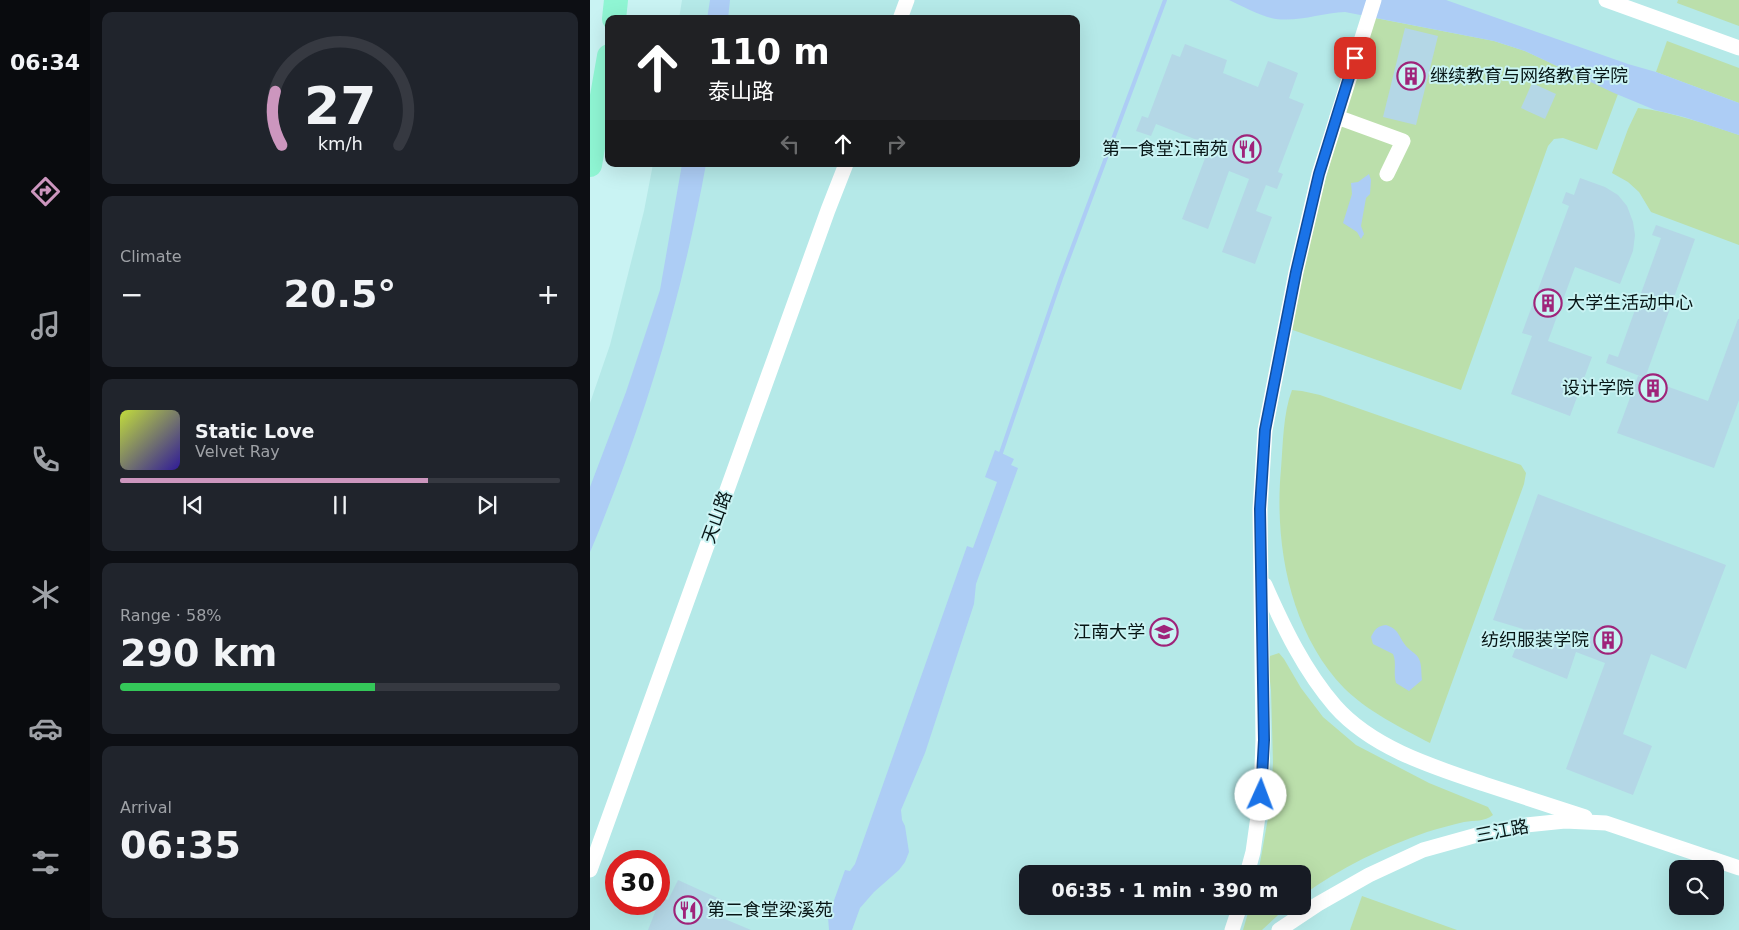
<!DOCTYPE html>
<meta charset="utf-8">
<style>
body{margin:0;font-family:"DejaVu Sans","Noto Sans SC",sans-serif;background:#20242c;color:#f1f3f6;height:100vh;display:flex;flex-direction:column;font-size:19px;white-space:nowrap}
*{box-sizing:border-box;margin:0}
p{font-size:16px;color:#9ea1a6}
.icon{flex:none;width:28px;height:28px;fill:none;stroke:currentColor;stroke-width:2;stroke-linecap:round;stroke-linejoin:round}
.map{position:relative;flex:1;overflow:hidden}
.panel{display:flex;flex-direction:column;gap:12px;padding:12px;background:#0d0f14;width:500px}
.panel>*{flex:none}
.top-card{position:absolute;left:15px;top:15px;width:475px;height:152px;border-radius:10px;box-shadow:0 5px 20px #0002;background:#202124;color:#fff;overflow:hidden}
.fabs{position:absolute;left:1079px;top:860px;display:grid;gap:10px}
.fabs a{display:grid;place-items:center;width:55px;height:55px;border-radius:10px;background:#171b24;box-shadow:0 5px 20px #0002;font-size:25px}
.speed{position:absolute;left:15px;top:850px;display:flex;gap:10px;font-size:25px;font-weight:700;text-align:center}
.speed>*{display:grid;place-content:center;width:65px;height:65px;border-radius:50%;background:#171b24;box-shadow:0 5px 20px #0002;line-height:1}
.speed .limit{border:8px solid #d22;background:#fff;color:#111}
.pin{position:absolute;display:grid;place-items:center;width:42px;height:42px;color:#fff;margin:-21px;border-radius:10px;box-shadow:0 2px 8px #0006}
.me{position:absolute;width:55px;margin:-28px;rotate:2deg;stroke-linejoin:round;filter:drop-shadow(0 0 4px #0008)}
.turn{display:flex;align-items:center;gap:18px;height:105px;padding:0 20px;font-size:22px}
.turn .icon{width:65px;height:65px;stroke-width:2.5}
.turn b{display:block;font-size:35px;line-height:42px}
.lanes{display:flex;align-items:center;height:48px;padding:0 20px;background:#0003;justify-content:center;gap:25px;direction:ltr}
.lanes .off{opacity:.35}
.big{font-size:38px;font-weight:800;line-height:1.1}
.panel .widget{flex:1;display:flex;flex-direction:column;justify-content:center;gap:8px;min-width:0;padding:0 18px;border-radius:10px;background:#20242c}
.panel .dial{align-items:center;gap:0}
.dial svg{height:130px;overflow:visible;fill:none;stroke:#363941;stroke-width:7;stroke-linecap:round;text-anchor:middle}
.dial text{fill:#f1f3f6;stroke:none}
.song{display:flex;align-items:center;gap:15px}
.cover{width:60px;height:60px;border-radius:8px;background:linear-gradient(135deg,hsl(70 70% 55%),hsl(250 70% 35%))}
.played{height:5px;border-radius:2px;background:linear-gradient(90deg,#cc96be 70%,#363941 70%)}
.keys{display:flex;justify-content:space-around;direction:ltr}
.heat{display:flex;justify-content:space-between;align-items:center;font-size:28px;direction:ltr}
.charge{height:8px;border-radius:4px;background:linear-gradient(90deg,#34c759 58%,#363941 0)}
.trip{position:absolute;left:429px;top:865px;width:292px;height:50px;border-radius:10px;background:#171b24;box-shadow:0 5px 20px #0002;font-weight:800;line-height:50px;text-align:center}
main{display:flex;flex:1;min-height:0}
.tab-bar{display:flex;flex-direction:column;width:90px;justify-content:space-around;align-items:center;background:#090b0e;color:#9ea1a6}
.tab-bar .icon{width:35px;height:35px}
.tab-bar .current{color:#cc96be}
.tab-bar b{font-size:22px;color:#f1f3f6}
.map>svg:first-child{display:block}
</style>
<main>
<nav class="tab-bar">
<b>06:34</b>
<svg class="icon current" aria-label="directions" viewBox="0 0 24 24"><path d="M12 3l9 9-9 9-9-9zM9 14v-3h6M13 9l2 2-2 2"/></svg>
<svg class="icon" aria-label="music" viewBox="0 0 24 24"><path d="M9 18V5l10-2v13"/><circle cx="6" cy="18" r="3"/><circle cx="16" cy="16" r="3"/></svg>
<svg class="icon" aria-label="phone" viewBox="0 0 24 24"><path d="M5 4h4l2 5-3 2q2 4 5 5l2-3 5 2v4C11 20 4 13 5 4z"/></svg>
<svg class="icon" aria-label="climate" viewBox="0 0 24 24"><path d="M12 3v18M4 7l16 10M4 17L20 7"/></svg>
<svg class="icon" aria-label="car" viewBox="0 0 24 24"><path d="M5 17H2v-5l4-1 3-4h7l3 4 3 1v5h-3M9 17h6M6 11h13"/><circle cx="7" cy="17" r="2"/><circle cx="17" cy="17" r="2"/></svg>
<svg class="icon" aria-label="filters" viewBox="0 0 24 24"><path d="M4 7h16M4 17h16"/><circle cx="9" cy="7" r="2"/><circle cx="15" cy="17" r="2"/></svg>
</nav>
<section class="panel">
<div class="widget dial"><svg viewBox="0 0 100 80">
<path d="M14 69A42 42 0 1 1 86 69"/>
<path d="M14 69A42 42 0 0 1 10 36" stroke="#cc96be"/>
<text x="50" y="56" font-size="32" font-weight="700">27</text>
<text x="50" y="72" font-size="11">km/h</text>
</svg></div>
<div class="widget"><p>Climate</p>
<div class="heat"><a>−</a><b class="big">20.5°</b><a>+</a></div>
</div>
<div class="widget">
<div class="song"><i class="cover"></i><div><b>Static Love</b><p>Velvet Ray</p></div></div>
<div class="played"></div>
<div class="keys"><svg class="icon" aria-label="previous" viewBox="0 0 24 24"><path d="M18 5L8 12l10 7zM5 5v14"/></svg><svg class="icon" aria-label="pause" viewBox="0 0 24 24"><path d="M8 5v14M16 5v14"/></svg><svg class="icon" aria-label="next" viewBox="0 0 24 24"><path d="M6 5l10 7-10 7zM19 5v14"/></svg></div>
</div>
<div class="widget"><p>Range · 58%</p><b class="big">290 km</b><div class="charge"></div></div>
<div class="widget"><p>Arrival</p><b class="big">06:35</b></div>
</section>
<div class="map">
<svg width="1149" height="930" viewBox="0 0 1149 930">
<rect width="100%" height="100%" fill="#c9f3f3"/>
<!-- built -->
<path fill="#b5e9e8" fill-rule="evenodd" d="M 92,0 L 1149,0 L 1149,930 L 0,930 L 0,403 L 20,345 L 54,211 L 63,164 L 486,164 L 486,19 L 89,19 ZM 26,861 L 69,861 L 69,904 L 26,904 ZM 1088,869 L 1125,869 L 1125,906 L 1088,906 ZM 438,874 L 712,874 L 712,906 L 438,906 Z"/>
<!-- green -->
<g fill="#bbdfab">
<path d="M 1088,0 L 1149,0 L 1149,26 L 1087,3 Z"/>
<path d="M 780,17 L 904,41 L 935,51 L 1028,94 L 1007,150 L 973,138 L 964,139 L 958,146 L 871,390 L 700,329 L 722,229 Z"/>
<path d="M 1077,41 L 1149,68 L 1149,103 L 1066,72 Z"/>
<path d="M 1048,108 C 1083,112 1116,124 1149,135 L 1149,245 L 1061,212 L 1049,192 L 1038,182 L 1022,173 L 1038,129 Z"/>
<path d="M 702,390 L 712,391 L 730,395 L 931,465 L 936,473 L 934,484 L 840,743 C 811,728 777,711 754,688 C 700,632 684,544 691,469 C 693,445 693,413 702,390 Z"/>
<path d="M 689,653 L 694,659 L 711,688 L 733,717 L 766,745 L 839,783 L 898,807 L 903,815 C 894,822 885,820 874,822 C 862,825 849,828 837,832 C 793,847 750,868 713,895 L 712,874 L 668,874 L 680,807 L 683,763 L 681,690 L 678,664 L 680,656 Z"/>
<path d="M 772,896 L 867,930 L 760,930 Z"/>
<path d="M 660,906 L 698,906 L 672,930 L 653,930 Z"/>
</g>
<!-- water -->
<g fill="#adcdf5">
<path d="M 120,0 L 140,0 L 138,19 L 117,19 Z"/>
<path d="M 639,0 L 856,0 L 1038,64 L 1066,72 L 1149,103 L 1149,135 L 1094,117 L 1065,110 L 1024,93 L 935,51 L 904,41 L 755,12 C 732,13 709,22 686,19 C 672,17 652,6 639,0 Z"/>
<path d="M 92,164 L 116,164 C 96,275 65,386 24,492 C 16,512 9,532 0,552 L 0,487 L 36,392 L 70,290 Z"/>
<path d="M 779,174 L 781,180 L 780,194 L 776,198 L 771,226 L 774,234 L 771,239 L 767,232 L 753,223 L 762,194 L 761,183 L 768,182 Z"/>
<path d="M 405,450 L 424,459 L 421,465 L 428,468 L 386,584 L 384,604 L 335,753 L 311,810 L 312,820 L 315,826 L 319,852 L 315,862 L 309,870 L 284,892 L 270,908 L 262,930 L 239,930 L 238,917 L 255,870 L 260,871 L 265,864 L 377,546 L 383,548 L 407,482 L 395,477 Z"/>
<path d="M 796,625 C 811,630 808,638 818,648 C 822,652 827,654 829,659 C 832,665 831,673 832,680 L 819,691 L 806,683 C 803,672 807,663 803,654 L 783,644 L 781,637 C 785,629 787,626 796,625 Z"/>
</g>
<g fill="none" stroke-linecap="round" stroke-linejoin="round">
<!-- stream -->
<path stroke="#adcdf5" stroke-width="4" d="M 411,453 L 471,278 L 575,0"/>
</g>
<!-- building -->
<g fill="#b4d7e6">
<path d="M 815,28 L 848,36 L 826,125 L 793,117 Z"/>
<path d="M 595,44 L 637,60 L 633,73 L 668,87 L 678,61 L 708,73 L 699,98 L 714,104 L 688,172 L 693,174 L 687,189 L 676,185 L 666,211 L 682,217 L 665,264 L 632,252 L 659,179 L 639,171 L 618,229 L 592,219 L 620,145 L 566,124 L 561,136 L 546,131 L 552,116 L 558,118 L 582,54 L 590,57 Z"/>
<path d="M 942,83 L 966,94 L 955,119 L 931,108 Z"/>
<path d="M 990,178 L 1015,187 L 1028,195 L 1037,206 L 1043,222 L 1045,235 L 1043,251 L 1030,284 L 985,267 L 958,341 L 1002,357 L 980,416 L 921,394 L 942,336 L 932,333 L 979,206 L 972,203 L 976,192 L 984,195 Z"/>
<path d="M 1066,225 L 1105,239 L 1055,378 L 1016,363 L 1019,354 L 1028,357 L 1071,238 L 1062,235 Z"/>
<path d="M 1148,319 L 1149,319 L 1149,400 L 1124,468 L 1027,433 L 1048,376 L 1118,401 Z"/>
<path d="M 948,494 L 1136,565 L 1096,669 L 1061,654 L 1033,734 L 1062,746 L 1043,795 L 976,769 L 1015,663 L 986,652 L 977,679 L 922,657 L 933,629 L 903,620 Z"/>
<path d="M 88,880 L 132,900 L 130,917 L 161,930 L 58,930 L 71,897 L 78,900 Z"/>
</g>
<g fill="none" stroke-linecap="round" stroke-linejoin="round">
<!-- minor -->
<g stroke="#fff" stroke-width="15">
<path d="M 1016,0 L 1149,48"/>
<path d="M 310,19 L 317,0"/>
<path d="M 747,117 L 813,141 L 797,174"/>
<path d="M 675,585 C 694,628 714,670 745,706 C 782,748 843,767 894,784 C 928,795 962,806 995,817"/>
<path d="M 0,870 L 238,210 L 256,164"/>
<path d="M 657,874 L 663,852 L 671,795 L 673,740 L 670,509 L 675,430 L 706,272 L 729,174 L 784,0"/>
<path d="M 642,930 L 650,906"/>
<path d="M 689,930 L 728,904 L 779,875 L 833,850 L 887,835 L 936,825 L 975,821 L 1016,823 L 1149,868"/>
</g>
<!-- primary -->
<g stroke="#8ff5d3" stroke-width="24">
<path d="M 24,19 L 26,0"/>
<path d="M 0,165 L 19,56"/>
</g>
</g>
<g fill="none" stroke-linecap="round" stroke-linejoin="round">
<!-- route casing -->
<g stroke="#114b97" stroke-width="12">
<path id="route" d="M 671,795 L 674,740 L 670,509 L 675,430 L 706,272 L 729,174 L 765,58"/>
</g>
<!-- route -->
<use href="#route" stroke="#1a73e8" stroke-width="9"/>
</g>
<!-- icons -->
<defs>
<g id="building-ring" transform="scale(1.4375)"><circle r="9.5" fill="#c9f3f3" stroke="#9f247a" stroke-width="1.5"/><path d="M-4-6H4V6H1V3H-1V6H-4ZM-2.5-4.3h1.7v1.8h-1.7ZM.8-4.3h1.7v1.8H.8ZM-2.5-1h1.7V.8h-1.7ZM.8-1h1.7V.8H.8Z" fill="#9f247a"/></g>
<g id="restaurant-ring" transform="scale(1.4375)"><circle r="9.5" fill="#c9f3f3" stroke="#9f247a" stroke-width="1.5"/><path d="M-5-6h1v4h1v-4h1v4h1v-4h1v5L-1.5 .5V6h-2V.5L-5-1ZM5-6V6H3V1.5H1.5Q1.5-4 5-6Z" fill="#9f247a"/></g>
<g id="university-ring" transform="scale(1.4375)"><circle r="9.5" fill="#c9f3f3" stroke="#9f247a" stroke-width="1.5"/><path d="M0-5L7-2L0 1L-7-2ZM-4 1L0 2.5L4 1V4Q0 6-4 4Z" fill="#9f247a"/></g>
</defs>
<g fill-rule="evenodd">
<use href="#building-ring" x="821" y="76"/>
<use href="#restaurant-ring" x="657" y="149"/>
<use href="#building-ring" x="958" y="303"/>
<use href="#building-ring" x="1063" y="388"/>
<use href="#university-ring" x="574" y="632"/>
<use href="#building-ring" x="1018" y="640"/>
<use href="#restaurant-ring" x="98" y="910"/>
</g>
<g text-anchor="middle" stroke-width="4" stroke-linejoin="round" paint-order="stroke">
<!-- poi labels -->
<g font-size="18" fill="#071616" stroke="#c9f3f3" text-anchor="end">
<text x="840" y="82" text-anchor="start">继续教育与网络教育学院</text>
<text x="638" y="155">第一食堂江南苑</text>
<text x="977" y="309" text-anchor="start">大学生活动中心</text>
<text x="1044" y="394">设计学院</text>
<text x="555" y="638">江南大学</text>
<text x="999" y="646">纺织服装学院</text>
<text x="117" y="916" text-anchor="start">第二食堂梁溪苑</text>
</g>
<!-- street labels -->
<g font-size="18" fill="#071616" stroke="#c9f3f3">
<text transform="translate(127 517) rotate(-70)" y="6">天山路</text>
<text transform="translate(912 831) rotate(-11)" y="6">三江路</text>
</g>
</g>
</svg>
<div class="fabs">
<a><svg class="icon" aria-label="search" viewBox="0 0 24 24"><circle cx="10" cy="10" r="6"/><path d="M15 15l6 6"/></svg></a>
</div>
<div class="speed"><div class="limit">30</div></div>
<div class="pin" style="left:765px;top:58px;background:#d93025"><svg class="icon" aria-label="arrive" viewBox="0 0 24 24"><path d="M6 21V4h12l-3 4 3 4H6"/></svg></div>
<svg class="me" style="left:671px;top:795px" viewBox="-20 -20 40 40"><circle r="19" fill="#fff"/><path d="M0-13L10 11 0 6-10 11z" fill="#1a73e8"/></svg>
<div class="trip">06:35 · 1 min · 390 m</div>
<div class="top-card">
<div class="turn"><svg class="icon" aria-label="ahead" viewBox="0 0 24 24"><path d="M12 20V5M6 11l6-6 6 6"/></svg><div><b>110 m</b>泰山路</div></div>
<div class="lanes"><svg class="icon off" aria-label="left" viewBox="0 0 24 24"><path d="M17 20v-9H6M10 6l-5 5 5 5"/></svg><svg class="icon" aria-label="ahead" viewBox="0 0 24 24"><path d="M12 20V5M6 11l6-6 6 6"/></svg><svg class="icon off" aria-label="right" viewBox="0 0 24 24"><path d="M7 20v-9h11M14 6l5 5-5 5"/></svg></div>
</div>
</div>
</main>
